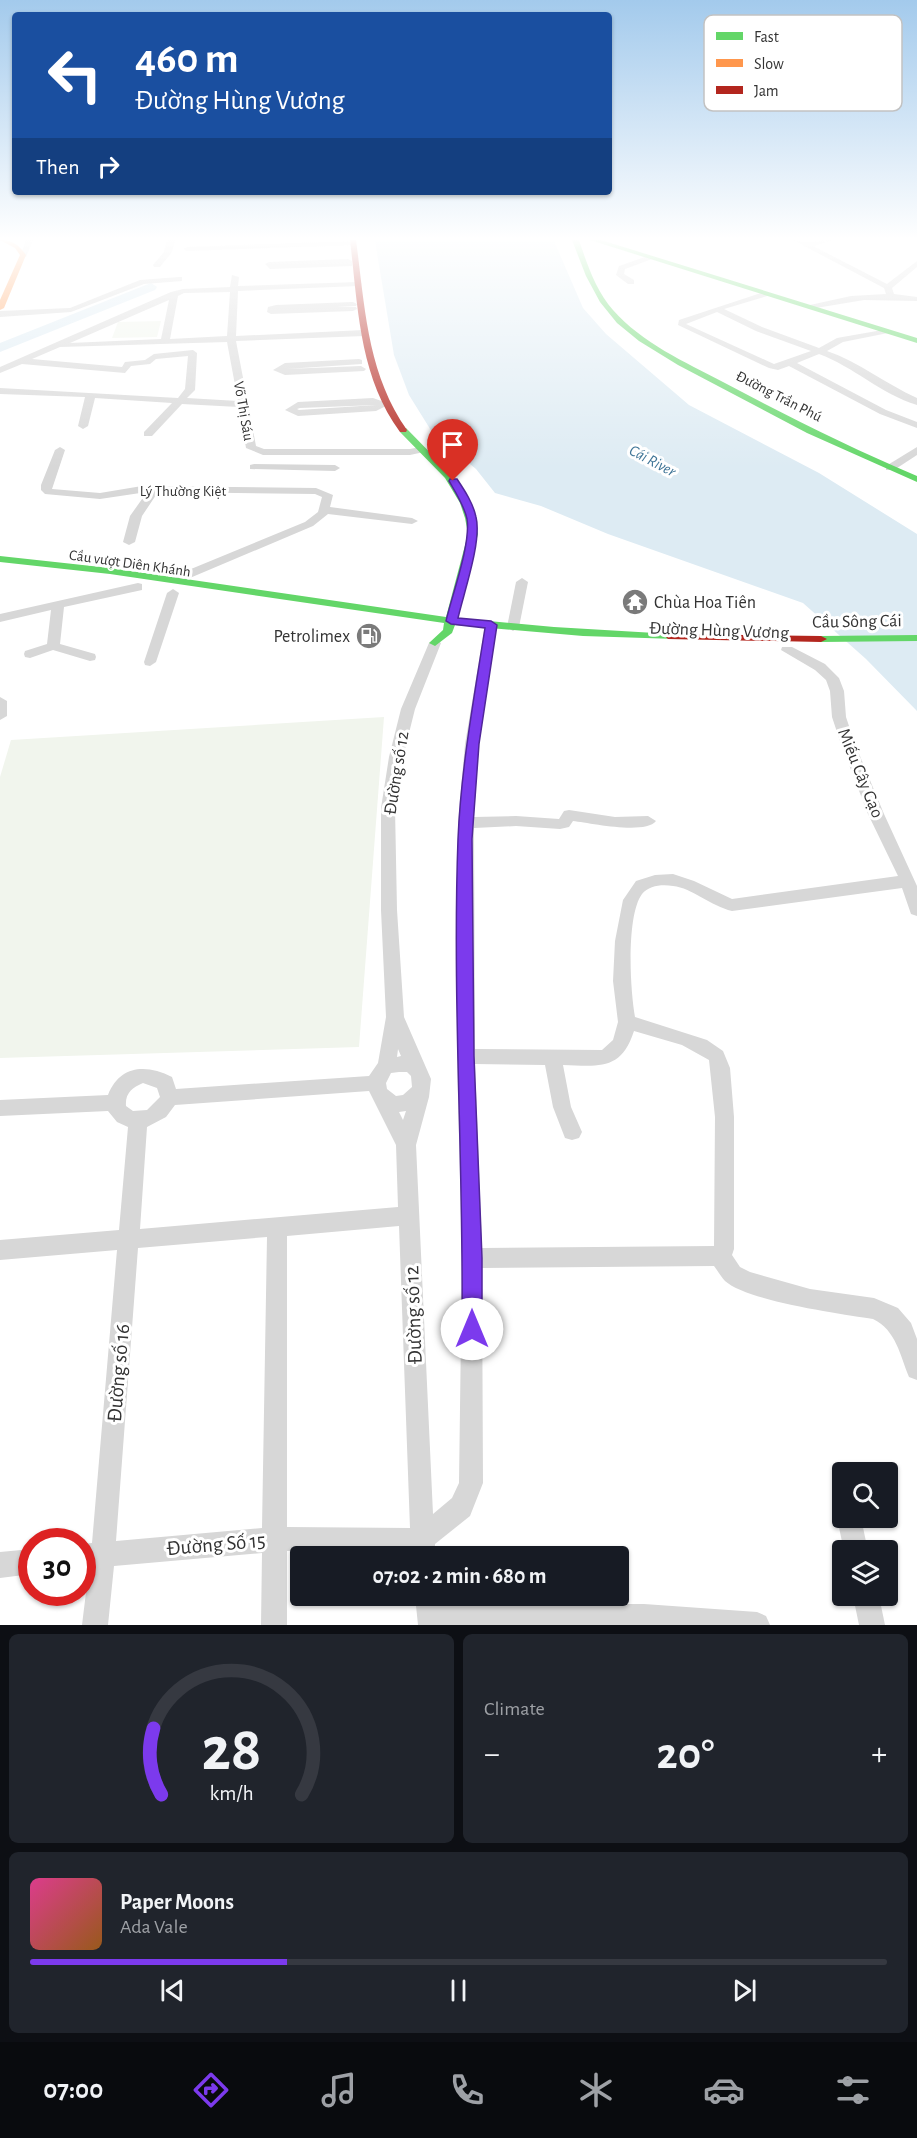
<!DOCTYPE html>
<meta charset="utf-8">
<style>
body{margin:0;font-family:"Alegreya Sans",sans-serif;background:#20242c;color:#f1f3f6;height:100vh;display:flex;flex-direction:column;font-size:22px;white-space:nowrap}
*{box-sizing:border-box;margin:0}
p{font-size:20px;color:#9ea1a6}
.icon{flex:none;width:33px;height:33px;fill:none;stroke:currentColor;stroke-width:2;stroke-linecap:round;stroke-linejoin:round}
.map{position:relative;height:1625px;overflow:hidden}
.panel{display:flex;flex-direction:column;gap:9px;padding:9px;background:#0d0f14;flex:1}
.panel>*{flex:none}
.top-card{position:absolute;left:12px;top:12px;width:600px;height:183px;border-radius:6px;box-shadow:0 2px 4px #0004;background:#1a4fa0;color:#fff;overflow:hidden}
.tools{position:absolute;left:832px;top:1462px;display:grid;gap:12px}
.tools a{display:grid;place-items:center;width:66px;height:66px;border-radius:6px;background:#171b24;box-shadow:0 2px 4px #0004;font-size:30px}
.speed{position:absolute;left:18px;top:1528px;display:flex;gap:12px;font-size:30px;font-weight:700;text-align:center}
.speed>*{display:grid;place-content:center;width:78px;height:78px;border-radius:50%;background:#171b24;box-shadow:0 2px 4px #0004;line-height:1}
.speed .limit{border:9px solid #d22;background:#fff;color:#111}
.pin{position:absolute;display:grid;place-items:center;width:51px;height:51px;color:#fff;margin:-62px -26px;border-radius:50% 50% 50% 0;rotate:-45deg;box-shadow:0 0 6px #0007}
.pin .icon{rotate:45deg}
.me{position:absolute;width:66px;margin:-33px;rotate:0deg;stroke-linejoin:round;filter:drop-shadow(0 0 4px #0008)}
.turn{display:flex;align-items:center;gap:21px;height:126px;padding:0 24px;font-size:27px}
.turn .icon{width:78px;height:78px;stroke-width:2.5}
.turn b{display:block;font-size:42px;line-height:51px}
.then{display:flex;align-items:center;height:57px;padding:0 24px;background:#0003;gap:12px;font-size:22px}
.big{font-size:45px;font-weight:700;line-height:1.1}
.panel .card{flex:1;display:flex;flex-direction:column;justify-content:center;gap:9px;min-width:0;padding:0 21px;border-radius:9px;background:#20242c}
.panel .dial{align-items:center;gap:0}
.dial svg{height:156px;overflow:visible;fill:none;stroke:#363941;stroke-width:7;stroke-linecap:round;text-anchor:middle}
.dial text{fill:#f1f3f6;stroke:none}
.song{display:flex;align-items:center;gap:18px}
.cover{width:72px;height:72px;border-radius:9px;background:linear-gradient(135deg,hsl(330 70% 55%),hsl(30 70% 35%))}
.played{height:6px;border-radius:3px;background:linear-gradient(90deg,#7c3aed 30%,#363941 30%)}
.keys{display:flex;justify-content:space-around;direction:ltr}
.heat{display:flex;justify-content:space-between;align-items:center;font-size:33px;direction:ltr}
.panel .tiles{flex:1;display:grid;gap:9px;grid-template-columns:1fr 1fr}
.card:last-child{grid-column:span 2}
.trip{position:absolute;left:290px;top:1546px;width:339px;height:60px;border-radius:6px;background:#171b24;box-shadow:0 2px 4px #0004;font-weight:700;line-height:60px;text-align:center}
.dock{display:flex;height:96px;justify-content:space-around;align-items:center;background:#090b0e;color:#9ea1a6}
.dock .icon{width:42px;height:42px}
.dock .on{color:#7c3aed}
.dock b{font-size:27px;color:#f1f3f6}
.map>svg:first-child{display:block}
</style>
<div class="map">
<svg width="917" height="1625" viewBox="0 0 917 1625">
<rect width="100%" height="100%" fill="#fff"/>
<!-- green -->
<g fill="#f1f5ed">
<path d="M 161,321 L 157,337 L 112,338 L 118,322 Z"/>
<path d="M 384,717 L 359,1047 L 0,1058 L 0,777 L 11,740 Z"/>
</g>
<!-- water -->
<path fill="#ddebf3" d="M 375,241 L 554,241 L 583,308 L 606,334 L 689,405 L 819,473 L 917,534 L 917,711 L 866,659 L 803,603 L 608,534 L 541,506 L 495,493 L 476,469 L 432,432 L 409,395 L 394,355 Z"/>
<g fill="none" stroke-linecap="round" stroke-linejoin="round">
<!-- river -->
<path fill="#ddebf3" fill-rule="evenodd" d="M 151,283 L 157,287 L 155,290 L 0,352 L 0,343 Z"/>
<!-- street -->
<g fill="#d7d7d7" fill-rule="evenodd">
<path d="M 26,240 L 33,240 L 26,257 L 20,257 Z"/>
<path d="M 167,240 L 175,240 L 172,252 L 160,267 L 154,267 L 153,265 L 164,252 Z"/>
<path d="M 793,240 L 806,242 L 833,240 L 813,246 L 887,284 L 917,261 L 917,267 L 892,288 L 894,294 L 917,297 L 917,301 L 864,300 L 810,309 L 810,305 L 851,296 L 886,294 L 884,288 Z"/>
<path d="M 353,241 L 356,245 L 187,251 L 183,249 L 187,247 Z"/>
<path d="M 645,257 L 652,259 L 625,269 L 624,274 L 634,280 L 634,284 L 628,284 L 616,275 L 619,266 Z"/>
<path d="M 348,259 L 352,261 L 352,266 L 270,269 L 265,264 L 269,262 Z"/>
<path d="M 232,275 L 239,277 L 238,286 L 358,282 L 362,284 L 358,286 L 238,291 L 236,336 L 364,330 L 368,333 L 364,336 L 236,341 L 256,446 L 264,449 L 410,449 L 420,447 L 425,450 L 424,452 L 410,455 L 263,455 L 246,448 L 239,407 L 182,404 L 152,436 L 144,436 L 144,432 L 172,403 L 95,398 L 88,426 L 83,429 L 78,426 L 85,397 L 0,394 L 0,388 L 178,398 L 185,389 L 188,356 L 156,359 L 150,364 L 131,366 L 125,373 L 22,364 L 0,373 L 0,367 L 171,292 L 183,289 L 230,287 ZM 230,292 L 227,336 L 170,339 L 178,296 L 184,293 ZM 169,300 L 161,339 L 70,343 ZM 227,342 L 238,401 L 187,398 L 195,390 L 197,353 L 193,350 L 154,354 L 145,360 L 125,362 L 122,367 L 32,359 L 60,347 Z"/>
<path d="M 179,277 L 182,277 L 182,281 L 144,284 L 71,312 L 0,317 L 0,311 L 70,308 L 140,280 Z"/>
<path d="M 764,292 L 768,294 L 767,296 L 724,309 L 762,327 L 819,348 L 837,338 L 888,329 L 888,333 L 843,342 L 827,351 C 859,362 886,384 917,398 L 917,405 C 881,394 854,367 819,354 L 797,363 L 886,410 L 917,422 L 917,428 L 880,414 L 789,366 L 778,370 L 769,368 L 678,325 L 679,320 ZM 717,312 L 756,331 L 811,351 L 774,364 L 686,324 Z"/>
<path d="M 353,302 L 357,304 L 356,306 L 337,307 L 356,307 L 357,309 L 353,311 L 271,314 L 267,312 L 268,307 L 276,305 Z"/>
<path d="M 359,359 L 362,360 L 362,364 L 286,369 L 361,366 L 366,369 L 364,371 L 285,375 L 273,370 L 285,363 Z"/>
<path d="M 373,398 L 390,404 L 376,411 L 298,416 L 285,410 L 298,402 ZM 376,405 L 299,410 L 297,409 L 300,408 Z"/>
<path d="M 60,447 L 65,450 L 52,489 L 100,493 L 142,486 L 316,488 L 333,495 L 330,507 L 412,518 L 418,521 L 412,524 L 328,514 L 313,526 L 178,583 L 172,579 L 174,576 L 305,522 L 318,512 L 322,497 L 315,494 L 158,492 L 142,516 L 135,542 L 129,545 L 123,542 L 130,516 L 147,492 L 100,499 L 45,494 L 41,490 L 41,485 L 55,450 Z"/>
<path d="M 917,447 L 917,455 L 894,470 L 886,470 L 886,466 Z"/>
<path d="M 254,464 L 335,465 L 340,468 L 335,471 L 250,469 L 250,465 Z"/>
<path d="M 522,578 L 528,582 L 519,627 L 513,631 L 507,627 L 516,582 Z"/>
<path d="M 138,583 L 142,584 L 142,590 L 64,607 L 60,644 L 95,654 L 96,657 L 95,660 L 90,661 L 53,650 L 30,658 L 25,657 L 24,654 L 25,651 L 47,644 L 51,610 L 0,622 L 0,614 Z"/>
<path d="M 173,589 L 179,593 L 156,662 L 150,666 L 145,665 L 144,662 L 167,593 Z"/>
<path d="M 491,621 L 497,625 L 479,744 L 474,817 L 516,816 L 559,819 L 564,811 L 569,810 L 615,817 L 648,816 L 656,821 C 645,835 590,823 573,821 L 569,827 L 560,829 L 516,826 L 474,828 L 475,1049 L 602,1050 L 613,1040 L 618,1022 L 613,981 L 615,941 L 623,900 L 636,881 L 655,875 L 673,874 L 694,881 L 732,899 L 898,876 L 868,814 L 841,744 L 832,717 L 830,691 L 826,680 L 815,670 L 781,650 L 782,647 L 792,647 L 825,664 L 839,678 L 844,691 L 846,717 L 855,744 L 884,814 L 917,886 L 917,916 L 911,914 L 902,888 L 732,911 C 711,906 692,888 673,886 C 663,884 649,885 642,894 C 626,916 630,990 635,1017 L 707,1040 L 723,1051 L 730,1068 L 734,1117 L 734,1249 L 732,1255 L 740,1267 L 750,1272 L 810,1289 L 874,1298 L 898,1308 L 911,1323 L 917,1339 L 917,1380 L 909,1377 C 900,1355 896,1330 873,1319 C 841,1314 747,1301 725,1281 C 721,1277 718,1271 714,1266 L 482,1268 L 483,1483 L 470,1516 L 435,1544 L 435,1557 L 411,1557 L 410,1552 L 287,1551 L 287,1625 L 261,1625 L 262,1553 L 114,1566 L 108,1625 L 82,1625 L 89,1568 L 82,1568 L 82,1544 L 92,1543 L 117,1250 L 0,1260 L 0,1240 L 119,1230 L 128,1127 L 117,1122 L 108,1111 L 0,1116 L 0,1100 L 108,1095 C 120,1065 146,1064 172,1077 L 176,1089 L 369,1076 L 378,1063 L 386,1017 L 381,910 L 381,808 L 389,757 L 401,709 L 429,643 L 435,639 L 441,643 L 415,709 L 403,757 L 395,808 L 397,910 L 404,1017 L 431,1079 L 429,1097 L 416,1145 L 433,1514 L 452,1498 L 459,1483 L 462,1258 L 457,1056 L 458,823 L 465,744 L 485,625 ZM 634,1031 L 682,1045 L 709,1060 L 715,1117 L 714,1246 L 482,1248 L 475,1064 L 545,1065 L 553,1107 L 565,1138 L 572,1140 L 579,1138 L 582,1132 L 571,1107 L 563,1065 C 599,1066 621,1071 634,1031 ZM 398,1049 L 401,1056 L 397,1057 ZM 399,1072 L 407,1072 L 411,1076 L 412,1087 L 403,1095 L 396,1096 L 387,1089 L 386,1083 L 391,1073 ZM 143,1083 L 157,1088 L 160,1097 L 147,1110 L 133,1111 L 126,1106 C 125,1093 132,1088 143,1083 ZM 369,1091 L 396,1145 L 398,1207 L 140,1229 L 147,1127 L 166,1117 L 175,1105 ZM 406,1111 L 403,1120 L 399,1112 ZM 399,1226 L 410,1528 L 287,1527 L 287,1236 ZM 267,1237 L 262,1528 L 116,1541 L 138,1248 Z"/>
<path d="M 0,697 L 7,701 L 7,716 L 0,720 Z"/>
<path d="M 843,1508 L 843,1518 L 861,1518 L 868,1551 L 844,1551 L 837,1518 Z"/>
<path d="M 32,1549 L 32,1574 L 0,1578 L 0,1552 Z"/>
<path d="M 415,1596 L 441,1596 L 442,1604 L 644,1604 L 757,1612 L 766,1616 L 770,1625 L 418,1625 Z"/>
<path d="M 853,1596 L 879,1596 L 885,1625 L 859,1625 Z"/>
</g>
<!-- fast -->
<g fill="#63d668" fill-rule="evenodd">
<path d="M 572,240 L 579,240 C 587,264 596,291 613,310 C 642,343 685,362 723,382 C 787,416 851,448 917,476 L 917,482 L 807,433 L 678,365 L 639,341 L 617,323 L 600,302 L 586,276 Z"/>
<path d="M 590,240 L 601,240 L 917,338 L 917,343 Z"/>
<path d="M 400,428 L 406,428 L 451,474 L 470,503 L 475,518 L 478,534 L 457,618 L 554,627 L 672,634 L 678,637 L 676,639 L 583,636 L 455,625 L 452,633 L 435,646 L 429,643 L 443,630 L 444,623 L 110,574 L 0,562 L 0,556 L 110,568 L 446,617 L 468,534 L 465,518 L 460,503 L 445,478 L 400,432 Z"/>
<path d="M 917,635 L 917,641 L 821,642 L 815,639 L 821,636 Z"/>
</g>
<!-- slow -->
<path fill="#ff974d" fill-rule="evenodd" d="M 0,240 C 12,240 19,245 26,255 L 4,308 L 0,310 L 0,300 L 20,255 L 15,248 Z"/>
<!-- jam -->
<g fill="#b3261e" fill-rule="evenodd">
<path d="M 350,240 L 356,240 C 365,307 367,373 407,430 L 406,432 L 400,432 C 359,376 358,307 350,240 Z"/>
<path d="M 672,634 L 821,636 L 827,639 L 821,642 L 668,639 L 666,637 Z"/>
</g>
</g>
<!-- sky -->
<linearGradient id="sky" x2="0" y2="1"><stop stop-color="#a3caec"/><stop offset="0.51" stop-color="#fff"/><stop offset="1" stop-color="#fff" stop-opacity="0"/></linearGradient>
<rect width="917" height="468" fill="url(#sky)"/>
<!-- route -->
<path fill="#7c3aed" stroke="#51269a" stroke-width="1.5" d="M 450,479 L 457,479 C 465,491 473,503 476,517 C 482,541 464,592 458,618 L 491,621 L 497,625 L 479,744 L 472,839 L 474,1056 L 482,1258 L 482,1329 L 479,1336 L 472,1339 L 465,1336 L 462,1329 C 464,1166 452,1002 458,839 C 461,768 474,698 485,628 L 451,624 L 446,621 C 452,595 471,544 467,519 C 464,505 456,493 449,481 Z"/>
<!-- icons -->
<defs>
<g id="temple-disc" transform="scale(1.35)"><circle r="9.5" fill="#7a7a7a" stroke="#fff"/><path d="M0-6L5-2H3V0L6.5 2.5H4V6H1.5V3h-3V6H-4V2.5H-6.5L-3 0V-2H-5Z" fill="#fff"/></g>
<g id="fuel-disc" transform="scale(1.35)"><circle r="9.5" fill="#7a7a7a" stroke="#fff"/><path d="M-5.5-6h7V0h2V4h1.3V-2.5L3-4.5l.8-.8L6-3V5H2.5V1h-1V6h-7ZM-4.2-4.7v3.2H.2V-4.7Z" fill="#fff"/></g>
</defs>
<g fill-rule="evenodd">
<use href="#temple-disc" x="635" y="602"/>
<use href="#fuel-disc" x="369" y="636"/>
</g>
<g text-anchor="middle" stroke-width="6" stroke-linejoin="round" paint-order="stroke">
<!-- far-street labels -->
<g font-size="15" fill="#333" stroke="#fff">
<text transform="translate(779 396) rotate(27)" y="5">Đường Trần Phú</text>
<text transform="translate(244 411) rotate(80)" y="5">Võ Thị Sáu</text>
<text x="183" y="496">Lý Thường Kiệt</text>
<text transform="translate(130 563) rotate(8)" y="5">Cầu vượt Diên Khánh</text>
</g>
<!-- far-water labels -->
<g font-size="16" font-style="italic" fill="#3f7597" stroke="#fff">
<text transform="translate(653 460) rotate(28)" y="6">Cái River</text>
</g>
<!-- poi labels -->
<g font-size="18" fill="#333" stroke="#fff" text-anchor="start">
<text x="654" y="608">Chùa Hoa Tiên</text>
<text x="350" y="642" text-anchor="end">Petrolimex</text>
</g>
<!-- street labels -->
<g font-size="18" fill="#333" stroke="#fff">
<text transform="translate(857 621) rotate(-1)" y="6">Cầu Sông Cái</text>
<text transform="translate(719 630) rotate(2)" y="6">Đường Hùng Vương</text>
<text transform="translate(396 773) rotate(-81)" y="6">Đường số 12</text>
<text transform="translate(861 773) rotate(68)" y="6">Miếu Cây Gạo</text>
</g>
<!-- near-street labels -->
<g font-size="21" fill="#333" stroke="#fff">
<text transform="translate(413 1315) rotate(-92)" y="7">Đường số 12</text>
<text transform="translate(118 1373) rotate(-85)" y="7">Đường số 16</text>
<text transform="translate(216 1544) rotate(-5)" y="7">Đường Số 15</text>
</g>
</g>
<!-- legend -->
<rect x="704" y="15" width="198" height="96" rx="9" fill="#fff" stroke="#c2c2c2" stroke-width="1.5"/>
<rect x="716" y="32" width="27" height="8" fill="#63d668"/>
<rect x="716" y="59" width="27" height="8" fill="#ff974d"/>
<rect x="716" y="86" width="27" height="8" fill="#b3261e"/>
<g font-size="16" fill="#333">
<text x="754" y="42">Fast</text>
<text x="754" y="69">Slow</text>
<text x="754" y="96">Jam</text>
</g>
</svg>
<div class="tools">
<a><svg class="icon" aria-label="search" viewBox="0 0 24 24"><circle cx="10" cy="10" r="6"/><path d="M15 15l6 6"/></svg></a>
<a><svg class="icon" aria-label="layers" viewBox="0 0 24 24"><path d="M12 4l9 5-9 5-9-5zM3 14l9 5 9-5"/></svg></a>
</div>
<div class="speed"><div class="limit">30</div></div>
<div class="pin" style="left:453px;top:481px;background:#d93025"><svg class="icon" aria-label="arrive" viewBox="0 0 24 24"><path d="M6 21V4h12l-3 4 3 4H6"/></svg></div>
<svg class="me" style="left:472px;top:1329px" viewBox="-20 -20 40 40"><circle r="19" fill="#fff"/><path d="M0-13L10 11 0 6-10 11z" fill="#7c3aed"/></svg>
<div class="trip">07:02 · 2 min · 680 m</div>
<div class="top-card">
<div class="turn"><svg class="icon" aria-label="left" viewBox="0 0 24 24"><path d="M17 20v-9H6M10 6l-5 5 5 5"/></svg><div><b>460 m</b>Đường Hùng Vương</div></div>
<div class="then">Then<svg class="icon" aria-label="right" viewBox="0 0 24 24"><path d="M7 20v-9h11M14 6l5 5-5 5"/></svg></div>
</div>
</div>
<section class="panel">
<div class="tiles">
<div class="card dial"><svg viewBox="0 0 100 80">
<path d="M14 69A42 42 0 1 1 86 69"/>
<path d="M14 69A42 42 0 0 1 10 35" stroke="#7c3aed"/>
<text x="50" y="56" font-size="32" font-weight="700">28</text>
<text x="50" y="72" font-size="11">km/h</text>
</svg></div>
<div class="card"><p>Climate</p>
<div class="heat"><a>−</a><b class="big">20°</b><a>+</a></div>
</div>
<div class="card">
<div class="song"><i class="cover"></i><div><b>Paper Moons</b><p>Ada Vale</p></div></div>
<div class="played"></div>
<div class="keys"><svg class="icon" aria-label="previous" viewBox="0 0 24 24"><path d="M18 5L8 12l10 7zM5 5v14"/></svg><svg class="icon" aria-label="pause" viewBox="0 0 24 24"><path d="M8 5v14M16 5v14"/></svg><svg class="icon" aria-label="next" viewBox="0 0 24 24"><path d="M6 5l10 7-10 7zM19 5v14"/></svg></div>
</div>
</div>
</section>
<nav class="dock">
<b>07:00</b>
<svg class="icon on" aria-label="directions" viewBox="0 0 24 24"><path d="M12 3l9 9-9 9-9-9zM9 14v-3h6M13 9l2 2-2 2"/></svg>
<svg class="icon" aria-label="music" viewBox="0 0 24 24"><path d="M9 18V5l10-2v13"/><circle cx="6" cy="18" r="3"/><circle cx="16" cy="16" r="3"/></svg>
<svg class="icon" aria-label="phone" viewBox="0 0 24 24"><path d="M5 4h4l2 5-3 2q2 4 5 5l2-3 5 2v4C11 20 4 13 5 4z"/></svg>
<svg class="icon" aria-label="climate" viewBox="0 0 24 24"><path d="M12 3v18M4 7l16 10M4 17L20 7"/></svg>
<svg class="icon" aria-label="car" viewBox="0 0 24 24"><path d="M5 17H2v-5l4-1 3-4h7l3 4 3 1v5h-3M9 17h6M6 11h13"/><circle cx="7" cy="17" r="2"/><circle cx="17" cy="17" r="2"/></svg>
<svg class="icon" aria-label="filters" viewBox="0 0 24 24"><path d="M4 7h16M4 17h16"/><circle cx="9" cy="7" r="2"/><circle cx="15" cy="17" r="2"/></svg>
</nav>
